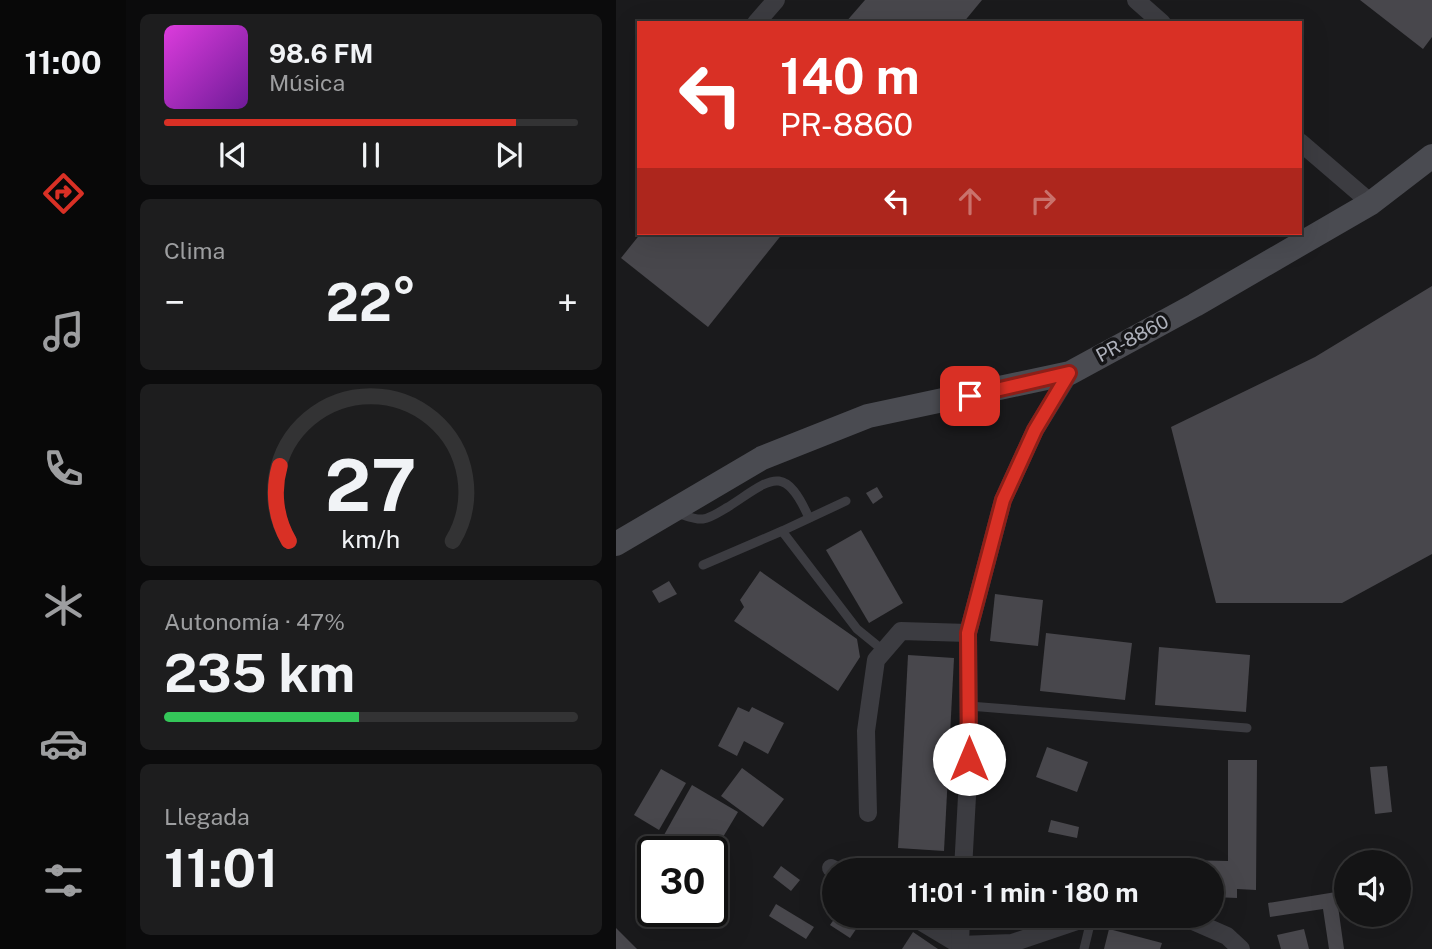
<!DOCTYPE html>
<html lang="es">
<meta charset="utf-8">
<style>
body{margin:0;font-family:"Public Sans",sans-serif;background:#1d1d1e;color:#f1f3f6;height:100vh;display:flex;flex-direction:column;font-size:26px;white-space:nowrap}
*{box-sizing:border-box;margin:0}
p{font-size:23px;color:#9d9ea0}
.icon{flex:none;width:38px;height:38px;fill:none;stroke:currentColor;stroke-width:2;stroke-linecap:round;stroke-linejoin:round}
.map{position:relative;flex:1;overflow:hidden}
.panel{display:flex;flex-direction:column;gap:14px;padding:14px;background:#0b0b0c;width:490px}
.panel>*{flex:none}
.guide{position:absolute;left:21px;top:21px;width:665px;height:214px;border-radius:0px;box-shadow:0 7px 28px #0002,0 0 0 2px #333334;background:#d93025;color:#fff;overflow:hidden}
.tools{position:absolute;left:718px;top:850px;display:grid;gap:14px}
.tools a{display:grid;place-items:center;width:77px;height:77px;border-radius:50%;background:#141415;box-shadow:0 7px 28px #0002,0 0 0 2px #333334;font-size:35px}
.speed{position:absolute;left:21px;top:836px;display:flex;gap:14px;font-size:35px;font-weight:700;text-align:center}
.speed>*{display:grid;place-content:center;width:91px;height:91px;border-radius:50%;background:#141415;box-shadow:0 7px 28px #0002,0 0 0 2px #333334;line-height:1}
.speed .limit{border:4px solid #111;border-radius:10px;background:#fff;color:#111}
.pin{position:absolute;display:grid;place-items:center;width:60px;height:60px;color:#fff;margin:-30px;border-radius:14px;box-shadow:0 4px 10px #0006}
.me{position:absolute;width:77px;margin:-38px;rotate:0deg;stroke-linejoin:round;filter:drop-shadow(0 0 5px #0008)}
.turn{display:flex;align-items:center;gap:24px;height:147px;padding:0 28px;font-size:32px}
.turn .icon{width:91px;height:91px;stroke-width:2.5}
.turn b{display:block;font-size:49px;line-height:60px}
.lanes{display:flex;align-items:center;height:66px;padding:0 28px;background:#0003;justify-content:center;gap:35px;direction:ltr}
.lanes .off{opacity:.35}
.big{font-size:52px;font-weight:700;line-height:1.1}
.panel .widget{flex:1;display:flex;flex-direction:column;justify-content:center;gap:10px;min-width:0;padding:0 24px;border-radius:10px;background:#1d1d1e}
.panel .dial{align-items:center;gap:0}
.dial svg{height:182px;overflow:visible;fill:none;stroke:#333334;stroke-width:7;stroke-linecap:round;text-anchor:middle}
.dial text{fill:#f1f3f6;stroke:none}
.song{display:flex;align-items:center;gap:21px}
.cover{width:84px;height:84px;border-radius:10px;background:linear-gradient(135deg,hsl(300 70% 55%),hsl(280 70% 35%))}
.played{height:7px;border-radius:4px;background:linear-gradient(90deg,#d93025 85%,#333334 85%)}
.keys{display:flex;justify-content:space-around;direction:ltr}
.heat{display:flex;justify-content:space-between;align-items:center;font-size:38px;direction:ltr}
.charge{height:10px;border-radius:5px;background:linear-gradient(90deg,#34c759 47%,#333334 0)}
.trip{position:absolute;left:206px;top:858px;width:402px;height:70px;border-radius:35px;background:#141415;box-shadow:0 7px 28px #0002,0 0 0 2px #333334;font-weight:700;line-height:70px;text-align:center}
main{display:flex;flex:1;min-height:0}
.tab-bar{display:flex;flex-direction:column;width:126px;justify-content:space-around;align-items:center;background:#080808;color:#9d9ea0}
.tab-bar .icon{width:49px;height:49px}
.tab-bar .selected{color:#d93025}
.tab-bar b{font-size:32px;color:#f1f3f6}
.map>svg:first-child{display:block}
</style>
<main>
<nav class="tab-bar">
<b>11:00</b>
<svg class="icon selected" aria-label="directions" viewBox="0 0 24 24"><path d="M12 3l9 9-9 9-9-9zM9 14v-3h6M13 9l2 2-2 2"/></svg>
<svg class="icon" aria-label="music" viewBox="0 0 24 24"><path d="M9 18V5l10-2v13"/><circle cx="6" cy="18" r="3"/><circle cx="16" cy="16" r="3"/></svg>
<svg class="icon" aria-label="phone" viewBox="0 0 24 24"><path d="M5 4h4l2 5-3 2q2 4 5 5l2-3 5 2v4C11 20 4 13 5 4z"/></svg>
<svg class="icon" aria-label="climate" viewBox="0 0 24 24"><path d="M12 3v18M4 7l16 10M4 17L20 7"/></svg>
<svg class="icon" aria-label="car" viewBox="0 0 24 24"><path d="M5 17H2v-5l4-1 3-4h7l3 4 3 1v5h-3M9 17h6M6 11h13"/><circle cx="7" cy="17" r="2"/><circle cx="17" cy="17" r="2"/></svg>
<svg class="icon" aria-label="filters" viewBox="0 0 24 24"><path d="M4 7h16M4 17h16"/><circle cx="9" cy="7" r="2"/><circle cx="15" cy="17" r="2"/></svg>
</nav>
<section class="panel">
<div class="widget">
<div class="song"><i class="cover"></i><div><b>98.6 FM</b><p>Música</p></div></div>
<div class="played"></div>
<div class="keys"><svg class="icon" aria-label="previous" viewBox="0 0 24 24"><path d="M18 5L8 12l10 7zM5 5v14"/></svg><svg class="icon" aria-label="pause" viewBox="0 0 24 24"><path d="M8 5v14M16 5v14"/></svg><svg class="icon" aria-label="next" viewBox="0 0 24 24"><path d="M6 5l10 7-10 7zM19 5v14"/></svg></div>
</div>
<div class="widget"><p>Clima</p>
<div class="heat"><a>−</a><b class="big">22°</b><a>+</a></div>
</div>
<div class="widget dial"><svg viewBox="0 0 100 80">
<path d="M14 69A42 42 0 1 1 86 69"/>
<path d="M14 69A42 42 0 0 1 10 36" stroke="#d93025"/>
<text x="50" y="56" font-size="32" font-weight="700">27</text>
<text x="50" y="72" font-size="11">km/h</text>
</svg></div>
<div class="widget"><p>Autonomía · 47%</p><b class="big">235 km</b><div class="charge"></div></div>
<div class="widget"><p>Llegada</p><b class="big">11:01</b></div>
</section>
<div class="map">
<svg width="816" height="949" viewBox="0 0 816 949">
<rect width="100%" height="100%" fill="#1a1a1c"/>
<!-- building -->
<g fill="#48474c">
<path d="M 249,0 L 366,0 L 347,23 L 229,23 Z"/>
<path d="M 744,0 L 816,0 L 816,37 L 807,49 Z"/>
<path d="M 25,233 L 167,233 L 92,327 L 5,258 Z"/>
<path d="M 816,286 L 816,554 L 726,603 L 600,603 L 555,427 L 699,357 Z"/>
<path d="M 261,487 L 267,497 L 257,504 L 250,493 Z"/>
<path d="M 245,530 L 287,603 L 253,623 L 210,550 Z"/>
<path d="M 144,571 L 241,639 L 244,657 L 222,691 L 118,621 L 128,607 L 124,600 Z"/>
<path d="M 53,581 L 61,594 L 43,603 L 36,591 Z"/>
<path d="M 379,594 L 427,600 L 422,646 L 374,641 Z"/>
<path d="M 430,633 L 516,643 L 509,700 L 424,691 Z"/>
<path d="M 543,647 L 634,655 L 630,712 L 539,705 Z"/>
<path d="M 292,655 L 338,658 L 328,851 L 282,848 Z"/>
<path d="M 122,707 L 133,712 L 136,707 L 168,723 L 152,754 L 128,741 L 121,756 L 102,746 Z"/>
<path d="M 431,747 L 472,762 L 461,792 L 420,777 Z"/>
<path d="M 612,760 L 641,760 L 640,890 L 621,889 L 621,898 L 597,897 L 597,870 L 566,870 L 566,860 L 612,861 Z"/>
<path d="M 771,766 L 776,812 L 759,814 L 754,767 Z"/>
<path d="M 126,768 L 168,799 L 147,827 L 105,796 Z"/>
<path d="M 45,769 L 70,783 L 43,830 L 18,815 Z"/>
<path d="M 76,785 L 122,812 L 98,852 L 77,852 L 48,835 Z"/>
<path d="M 435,820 L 463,827 L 461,838 L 432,832 Z"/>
<path d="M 165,866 L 184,880 L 175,891 L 157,877 Z"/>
<path d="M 30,882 L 37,886 L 37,904 L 22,895 Z"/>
<path d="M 720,892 L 728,949 L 713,949 L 707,909 L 654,917 L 652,903 Z"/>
<path d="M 96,895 L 106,902 L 94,921 L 79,912 L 96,912 Z"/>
<path d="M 160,904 L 198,927 L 190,939 L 153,916 Z"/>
<path d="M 221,915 L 241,915 L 247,919 L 234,938 L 214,925 Z"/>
<path d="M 0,928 L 21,949 L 0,949 Z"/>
<path d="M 493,929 L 546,943 L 544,949 L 488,949 Z"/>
<path d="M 688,929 L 693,949 L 665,949 L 661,935 Z"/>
<path d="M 297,932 L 322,949 L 286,949 Z"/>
</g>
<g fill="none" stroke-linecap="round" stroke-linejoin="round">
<!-- lane -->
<g stroke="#3c3c41" stroke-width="9">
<path d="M 61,513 C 68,515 79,520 87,519 C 95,518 105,511 112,507 C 154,480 168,461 193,518"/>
<path d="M 166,531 L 230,501"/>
<path d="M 87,565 L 166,531 L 241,629 L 268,651"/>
<path d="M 353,706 L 631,728"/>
<path d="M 468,949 L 476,916"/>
</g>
<!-- street -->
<g stroke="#3c3c41" stroke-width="18">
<path d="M 520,0 L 546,23"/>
<path d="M 140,23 L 160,0"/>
<path d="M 684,142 L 755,203"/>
<path d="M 252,813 L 250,731 L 260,660 L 285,631 L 352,633"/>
<path d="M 215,868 L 219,870"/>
<path d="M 347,870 L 353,759 L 352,633 L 387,500 L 419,430 L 454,373"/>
<path d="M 294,915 L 344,945"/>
<path d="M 344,945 L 396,943 L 476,916 L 570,918 L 611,936 L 625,949"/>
<path d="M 344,945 L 345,915"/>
</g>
<!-- secondary -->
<path stroke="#4a4b51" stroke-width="24" d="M 0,544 L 146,458 L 252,416 L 454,373 L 579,305 L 755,203 L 816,156"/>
</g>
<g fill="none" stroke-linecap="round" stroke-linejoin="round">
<!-- route casing -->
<g stroke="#8d1f18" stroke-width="18">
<path id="route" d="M 353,759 L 352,633 L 387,500 L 419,430 L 453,373 L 354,396"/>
</g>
<!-- route -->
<use href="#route" stroke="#d93025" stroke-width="12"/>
</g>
<g text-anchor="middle" stroke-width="7" stroke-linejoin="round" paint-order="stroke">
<!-- street labels -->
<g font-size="19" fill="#aeb1bb" stroke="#151517">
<text transform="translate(516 338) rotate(-28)" y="7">PR-8860</text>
</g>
</g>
</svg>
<div class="tools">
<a><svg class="icon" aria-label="sound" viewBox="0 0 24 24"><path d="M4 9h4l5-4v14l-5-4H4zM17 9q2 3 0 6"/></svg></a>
</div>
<div class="speed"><div class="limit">30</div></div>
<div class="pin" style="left:354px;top:396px;background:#d93025"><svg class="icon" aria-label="arrive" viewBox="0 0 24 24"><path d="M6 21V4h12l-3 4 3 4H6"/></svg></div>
<svg class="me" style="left:353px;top:759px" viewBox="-20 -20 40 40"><circle r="19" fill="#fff"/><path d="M0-13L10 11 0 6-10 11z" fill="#d93025"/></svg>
<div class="trip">11:01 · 1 min · 180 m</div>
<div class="guide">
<div class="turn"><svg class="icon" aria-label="left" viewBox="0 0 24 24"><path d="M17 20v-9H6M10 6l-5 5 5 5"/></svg><div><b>140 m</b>PR-8860</div></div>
<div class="lanes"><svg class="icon" aria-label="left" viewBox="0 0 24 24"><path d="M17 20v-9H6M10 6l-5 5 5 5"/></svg><svg class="icon off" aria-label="ahead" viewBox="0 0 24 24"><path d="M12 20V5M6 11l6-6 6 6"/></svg><svg class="icon off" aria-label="right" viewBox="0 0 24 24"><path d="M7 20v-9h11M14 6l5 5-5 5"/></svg></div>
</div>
</div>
</main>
